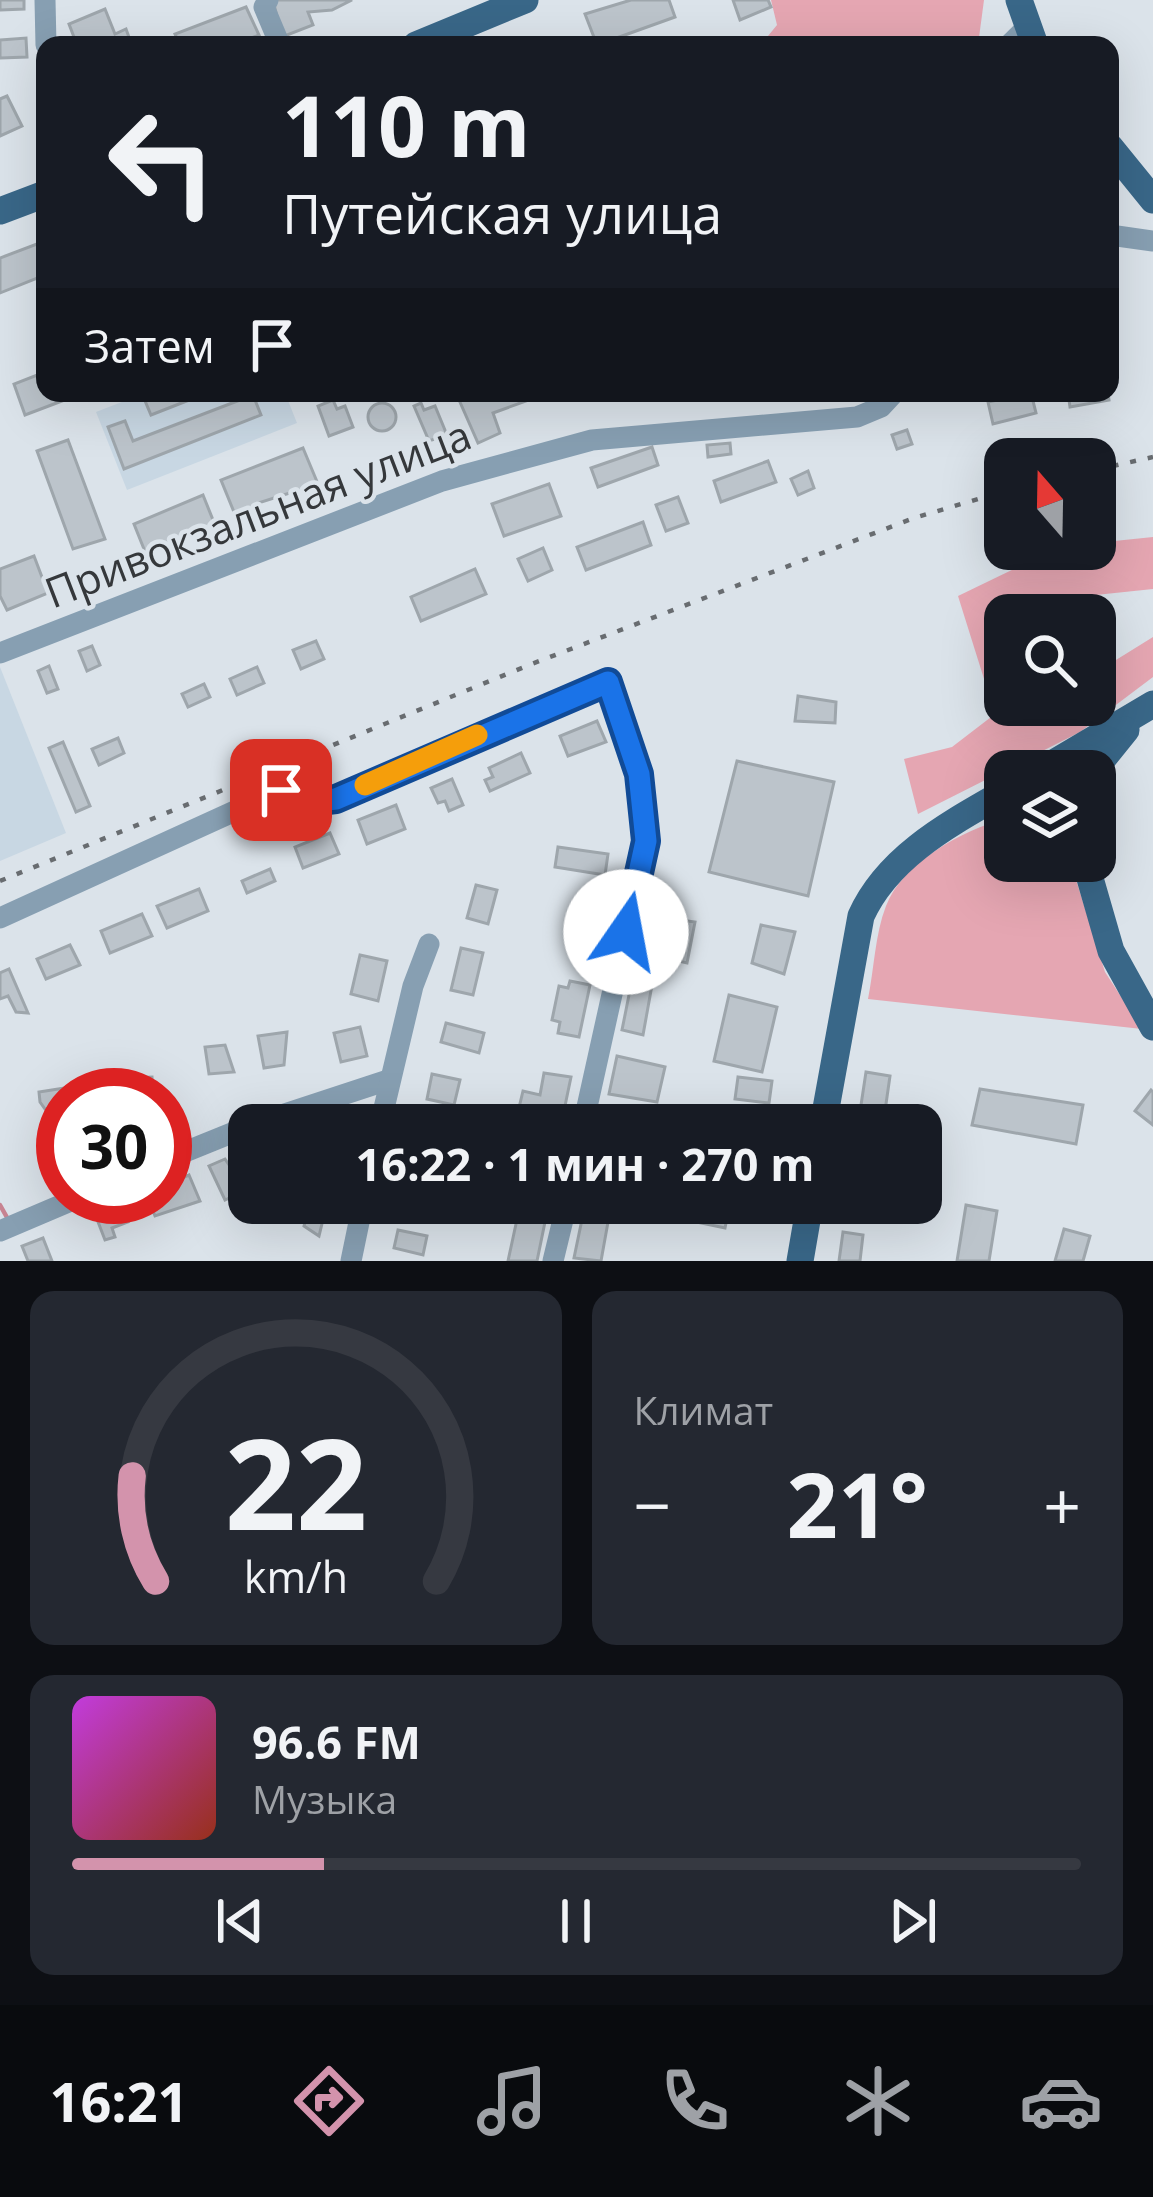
<!DOCTYPE html>
<html lang="ru">
<meta charset="utf-8">
<style>
body{margin:0;font-family:"Open Sans",sans-serif;background:#242831;color:#f1f3f6;height:100vh;display:flex;flex-direction:column;font-size:45px;white-space:nowrap}
*{box-sizing:border-box;margin:0}
p{font-size:39px;color:#9ea1a6}
.icon{flex:none;width:66px;height:66px;fill:none;stroke:currentColor;stroke-width:2;stroke-linecap:round;stroke-linejoin:round}
.map{position:relative;height:1261px;overflow:hidden}
.sheet{display:flex;flex-direction:column;gap:30px;padding:30px;background:#0d0f14;flex:1}
.sheet>*{flex:none}
.banner{position:absolute;left:36px;top:36px;width:1083px;height:366px;border-radius:24px;box-shadow:0 12px 48px #0002;background:#171b24;color:#f1f3f6;overflow:hidden}
.needle{width:78px;rotate:340deg}
.controls{position:absolute;left:984px;top:438px;display:grid;gap:24px}
.controls a{display:grid;place-items:center;width:132px;height:132px;border-radius:24px;background:#171b24;box-shadow:0 12px 48px #0002;font-size:60px}
.speed{position:absolute;left:36px;top:1068px;display:flex;gap:24px;font-size:60px;font-weight:700;text-align:center}
.speed>*{display:grid;place-content:center;width:156px;height:156px;border-radius:50%;background:#171b24;box-shadow:0 12px 48px #0002;line-height:1}
.speed .limit{border:18px solid #d22;background:#fff;color:#111}
.pin{position:absolute;display:grid;place-items:center;width:102px;height:102px;color:#fff;margin:-51px;border-radius:24px;box-shadow:0 6px 18px #0006}
.me{position:absolute;width:132px;margin:-66px;rotate:12deg;stroke-linejoin:round;filter:drop-shadow(0 0 9px #0008)}
.turn{display:flex;align-items:center;gap:42px;height:252px;padding:0 48px;font-size:54px}
.turn .icon{width:156px;height:156px;stroke-width:2.5}
.turn b{display:block;font-size:84px;line-height:102px}
.then{display:flex;align-items:center;height:114px;padding:0 48px;background:#0003;gap:24px;font-size:45px}
.big{font-size:90px;font-weight:700;line-height:1.1}
.sheet .widget{flex:1;display:flex;flex-direction:column;justify-content:center;gap:18px;min-width:0;padding:0 42px;border-radius:24px;background:#242831}
.sheet .dial{align-items:center;gap:0}
.dial svg{height:312px;overflow:visible;fill:none;stroke:#363941;stroke-width:7;stroke-linecap:round;text-anchor:middle}
.dial text{fill:#f1f3f6;stroke:none}
.song{display:flex;align-items:center;gap:36px}
.cover{width:144px;height:144px;border-radius:18px;background:linear-gradient(135deg,hsl(290 70% 55%),hsl(10 70% 35%))}
.played{height:12px;border-radius:6px;background:linear-gradient(90deg,#d393ac 25%,#363941 25%)}
.keys{display:flex;justify-content:space-around;direction:ltr}
.heat{display:flex;justify-content:space-between;align-items:center;font-size:66px;direction:ltr}
.sheet .tiles{flex:1;display:grid;gap:30px;grid-template-columns:1fr 1fr}
.widget:last-child{grid-column:span 2}
.trip{position:absolute;left:228px;top:1104px;width:714px;height:120px;border-radius:24px;background:#171b24;box-shadow:0 12px 48px #0002;font-weight:700;line-height:120px;text-align:center}
.tab-bar{display:flex;height:192px;justify-content:space-around;align-items:center;background:#090b0e;color:#9ea1a6}
.tab-bar .icon{width:84px;height:84px}
.tab-bar .on{color:#d393ac}
.tab-bar b{font-size:54px;color:#f1f3f6}
.map>svg:first-child{display:block}
</style>
<div class="map">
<svg width="1153" height="1261" viewBox="0 0 1153 1261">
<rect width="100%" height="100%" fill="#dbe3ea"/>
<!-- built -->
<g fill="#c8d7e3">
<path d="M 145,393 L 285,393 L 297,423 L 127,490 L 96,412 Z"/>
<path d="M 0,667 L 66,833 L 0,861 Z"/>
</g>
<!-- green -->
<g fill="#e5a6b2">
<path d="M 771,0 L 984,0 L 978,45 L 777,45 L 768,36 L 777,25 Z"/>
<path d="M 1153,537 L 1153,589 L 1067,598 L 1022,609 L 1022,615 L 1005,615 L 1005,705 L 1095,705 L 1095,673 L 1153,637 L 1153,677 L 1080,732 L 918,814 L 904,759 L 952,747 L 995,714 L 958,596 L 1055,549 L 1095,549 L 1095,543 Z"/>
<path d="M 1005,819 L 1005,861 L 1070,861 L 1105,972 L 1142,1029 L 868,999 C 874,970 875,934 886,906 C 903,862 963,830 1005,819 Z"/>
</g>
<g fill="none" stroke-linecap="round" stroke-linejoin="round">
<!-- stream -->
<path stroke="#c78391" stroke-width="4.5" d="M 0,1205 L 9,1221"/>
</g>
<!-- building -->
<g fill="#bcc4cb" stroke="#9ea6ac" stroke-width="3">
<path d="M 0,0 L 24,0 L 24,9 L 0,10 Z"/>
<path d="M 273,0 L 352,0 L 332,10 L 308,12 L 313,25 L 282,37 Z"/>
<path d="M 631,0 L 669,0 L 675,17 L 597,45 L 585,14 Z"/>
<path d="M 733,0 L 768,0 L 771,7 L 740,20 Z"/>
<path d="M 246,7 L 259,35 L 234,45 L 180,45 L 175,34 Z"/>
<path d="M 105,9 L 115,34 L 126,29 L 130,40 L 119,45 L 77,45 L 69,24 Z"/>
<path d="M 26,38 L 27,57 L 0,58 L 0,40 Z"/>
<path d="M 7,96 L 22,126 L 0,136 L 0,99 Z"/>
<path d="M 45,241 L 45,275 L 0,293 L 0,258 Z"/>
<path d="M 45,372 L 45,393 L 83,393 L 25,415 L 14,384 Z"/>
<path d="M 150,393 L 207,393 L 151,415 L 143,396 Z"/>
<path d="M 456,393 L 532,393 L 534,398 L 493,413 L 500,433 L 478,443 Z"/>
<path d="M 1031,393 L 1036,413 L 993,424 L 988,402 Z"/>
<path d="M 1068,393 L 1108,393 L 1109,400 L 1070,407 Z"/>
<path d="M 253,395 L 261,415 L 124,469 L 108,427 L 125,421 L 133,441 Z"/>
<path d="M 333,400 L 337,409 L 345,406 L 353,427 L 329,436 L 318,406 Z"/>
<circle cx="382" cy="417" r="14"/>
<path d="M 421,403 L 424,410 L 435,406 L 447,435 L 429,441 L 414,406 Z"/>
<path d="M 907,430 L 912,444 L 897,449 L 892,435 Z"/>
<path d="M 68,440 L 105,539 L 73,549 L 37,451 Z"/>
<path d="M 730,443 L 731,454 L 708,457 L 707,445 Z"/>
<path d="M 652,447 L 658,465 L 598,487 L 591,468 Z"/>
<path d="M 303,448 L 318,484 L 258,503 L 236,517 L 221,480 Z"/>
<path d="M 768,461 L 776,482 L 721,502 L 714,481 Z"/>
<path d="M 808,471 L 814,488 L 798,495 L 791,479 Z"/>
<path d="M 549,484 L 561,516 L 504,536 L 492,504 Z"/>
<path d="M 203,495 L 215,525 L 146,554 L 134,524 Z"/>
<path d="M 678,497 L 688,523 L 666,531 L 656,505 Z"/>
<path d="M 643,522 L 651,545 L 586,570 L 577,547 Z"/>
<path d="M 543,548 L 552,570 L 528,581 L 518,559 Z"/>
<path d="M 34,556 L 48,593 L 7,610 L 0,596 L 0,569 Z"/>
<path d="M 475,569 L 486,594 L 421,621 L 411,597 Z"/>
<path d="M 316,641 L 324,659 L 301,669 L 293,650 Z"/>
<path d="M 92,646 L 100,665 L 87,671 L 79,651 Z"/>
<path d="M 49,666 L 58,689 L 47,693 L 38,671 Z"/>
<path d="M 257,667 L 264,683 L 237,695 L 230,679 Z"/>
<path d="M 204,684 L 210,697 L 188,707 L 182,694 Z"/>
<path d="M 798,696 L 836,702 L 835,723 L 795,721 Z"/>
<path d="M 597,721 L 606,742 L 568,756 L 560,736 Z"/>
<path d="M 118,738 L 124,753 L 99,765 L 92,749 Z"/>
<path d="M 63,742 L 90,806 L 76,812 L 49,748 Z"/>
<path d="M 521,753 L 530,773 L 490,791 L 485,780 L 493,777 L 489,768 Z"/>
<path d="M 737,761 L 834,782 L 808,896 L 709,872 Z"/>
<path d="M 452,779 L 463,805 L 449,811 L 445,801 L 438,803 L 431,788 Z"/>
<path d="M 396,805 L 405,829 L 367,844 L 358,820 Z"/>
<path d="M 330,833 L 339,854 L 303,868 L 295,847 Z"/>
<path d="M 558,847 L 608,854 L 605,875 L 555,867 Z"/>
<path d="M 270,869 L 275,881 L 247,893 L 242,881 Z"/>
<path d="M 476,885 L 497,890 L 488,924 L 467,918 Z"/>
<path d="M 199,889 L 208,911 L 167,928 L 157,906 Z"/>
<path d="M 584,897 L 606,901 L 598,951 L 575,945 Z"/>
<path d="M 142,914 L 152,936 L 110,953 L 101,931 Z"/>
<path d="M 658,917 L 695,922 L 687,963 L 653,955 Z"/>
<path d="M 761,925 L 795,932 L 784,974 L 752,963 Z"/>
<path d="M 70,945 L 80,965 L 46,979 L 37,959 Z"/>
<path d="M 461,948 L 483,953 L 473,995 L 451,990 Z"/>
<path d="M 360,955 L 387,961 L 378,1001 L 351,994 Z"/>
<path d="M 9,969 L 28,1013 L 16,1012 L 8,996 L 0,999 L 0,973 Z"/>
<path d="M 634,970 L 654,974 L 643,1035 L 622,1030 Z"/>
<path d="M 570,981 L 590,985 L 579,1037 L 558,1033 L 560,1022 L 552,1020 L 559,986 L 568,988 Z"/>
<path d="M 729,995 L 777,1007 L 762,1072 L 714,1061 Z"/>
<path d="M 446,1023 L 484,1033 L 479,1053 L 441,1042 Z"/>
<path d="M 360,1027 L 367,1056 L 341,1062 L 334,1033 Z"/>
<path d="M 287,1032 L 284,1065 L 264,1068 L 258,1036 Z"/>
<path d="M 225,1045 L 234,1072 L 209,1074 L 205,1047 Z"/>
<path d="M 617,1056 L 665,1067 L 657,1102 L 609,1094 Z"/>
<path d="M 866,1072 L 890,1076 L 883,1125 L 858,1125 Z"/>
<path d="M 544,1073 L 571,1077 L 561,1125 L 517,1116 L 523,1091 L 540,1095 Z"/>
<path d="M 432,1074 L 460,1080 L 454,1105 L 427,1099 Z"/>
<path d="M 152,1077 L 153,1095 L 131,1095 L 130,1078 Z"/>
<path d="M 738,1077 L 772,1081 L 769,1103 L 735,1099 Z"/>
<path d="M 71,1087 L 72,1095 L 63,1095 L 63,1109 L 45,1109 L 40,1102 L 39,1092 Z"/>
<path d="M 980,1089 L 1083,1105 L 1076,1144 L 972,1125 Z"/>
<path d="M 1151,1090 L 1153,1092 L 1153,1125 L 1135,1111 Z"/>
<path d="M 63,1151 L 63,1185 L 59,1187 L 47,1159 Z"/>
<path d="M 225,1159 L 246,1190 L 225,1200 L 209,1166 Z"/>
<path d="M 189,1175 L 200,1201 L 155,1216 L 149,1201 L 165,1197 L 165,1185 Z"/>
<path d="M 120,1203 L 128,1222 L 112,1228 L 115,1237 L 105,1240 L 95,1214 Z"/>
<path d="M 310,1203 L 327,1203 L 319,1236 L 304,1226 Z"/>
<path d="M 696,1203 L 730,1203 L 725,1228 L 692,1221 Z"/>
<path d="M 585,1205 L 610,1211 L 601,1261 L 574,1258 Z"/>
<path d="M 966,1205 L 997,1211 L 989,1261 L 957,1261 Z"/>
<path d="M 519,1210 L 546,1217 L 537,1261 L 508,1261 Z"/>
<path d="M 1064,1229 L 1090,1236 L 1083,1261 L 1055,1261 Z"/>
<path d="M 398,1230 L 427,1236 L 423,1255 L 394,1248 Z"/>
<path d="M 843,1232 L 863,1235 L 860,1261 L 839,1261 Z"/>
<path d="M 43,1238 L 52,1261 L 28,1261 L 22,1246 Z"/>
</g>
<g fill="none" stroke-linecap="round" stroke-linejoin="round">
<!-- minor -->
<g stroke="#879fb2" stroke-width="21">
<path d="M 45,0 L 46,45"/>
<path d="M 268,0 L 264,7 L 280,45"/>
<path d="M 1009,45 L 1026,28"/>
<path d="M 1110,235 L 1153,241"/>
<path d="M 0,653 L 442,481 L 592,440 L 857,417 L 881,407 L 894,393"/>
<path d="M 0,918 L 281,790 L 311,803 L 336,799 L 608,682 L 639,774 L 646,841 L 583,1125"/>
<path d="M 251,1125 L 388,1080"/>
<path d="M 380,1125 L 413,986 L 429,944"/>
<path d="M 165,1160 L 249,1126"/>
<path d="M 0,1231 L 80,1197"/>
<path d="M 351,1261 L 363,1203"/>
<path d="M 553,1261 L 567,1203"/>
</g>
<!-- major -->
<g stroke="#396788" stroke-width="27">
<path d="M 1019,0 L 1035,45"/>
<path d="M 416,45 L 525,0"/>
<path d="M 1110,147 L 1153,200"/>
<path d="M 0,211 L 45,194"/>
<path d="M 1040,771 L 1153,704"/>
<path d="M 1093,771 L 1126,730"/>
<path d="M 1085,861 L 1111,951 L 1153,1027"/>
<path d="M 823,1125 L 861,916 C 888,856 951,823 1005,792"/>
<path d="M 800,1261 L 810,1203"/>
</g>
<!-- rail -->
<g stroke="#686c70" stroke-width="4.5" stroke-dasharray="6 12" stroke-linecap="butt">
<path d="M 1095,470 L 1153,457"/>
<path d="M 0,881 L 529,665 L 914,518 L 1005,491"/>
</g>
</g>
<g fill="none" stroke-linecap="round" stroke-linejoin="round">
<!-- route casing -->
<g stroke="#114b97" stroke-width="30">
<path id="route" d="M 281,790 L 310,802 L 336,799 L 608,682 L 639,774 L 646,841 L 626,932"/>
</g>
<!-- route -->
<use href="#route" stroke="#1a73e8" stroke-width="21"/>
<!-- slow -->
<path stroke="#f59e0b" stroke-width="21" d="M 365,785 L 477,735"/>
</g>
<g text-anchor="middle" stroke-width="9" stroke-linejoin="round" paint-order="stroke">
<!-- street labels -->
<g font-size="42" fill="#35383b" stroke="#dbe3ea">
<text transform="translate(258 514) rotate(-21)" y="15">Привокзальная улица</text>
</g>
</g>
</svg>
<div class="controls">
<a><svg class="needle" viewBox="-14 -14 28 28"><path d="M0-13l5 13h-10z" fill="#e53935"/><path d="M0 13l5-13h-10z" fill="#9ea1a6"/></svg></a>
<a><svg class="icon" aria-label="search" viewBox="0 0 24 24"><circle cx="10" cy="10" r="6"/><path d="M15 15l6 6"/></svg></a>
<a><svg class="icon" aria-label="layers" viewBox="0 0 24 24"><path d="M12 4l9 5-9 5-9-5zM3 14l9 5 9-5"/></svg></a>
</div>
<div class="speed"><div class="limit">30</div></div>
<div class="pin" style="left:281px;top:790px;background:#d93025"><svg class="icon" aria-label="arrive" viewBox="0 0 24 24"><path d="M6 21V4h12l-3 4 3 4H6"/></svg></div>
<svg class="me" style="left:626px;top:932px" viewBox="-20 -20 40 40"><circle r="19" fill="#fff"/><path d="M0-13L10 11 0 6-10 11z" fill="#1a73e8"/></svg>
<div class="trip">16:22 · 1 мин · 270 m</div>
<div class="banner">
<div class="turn"><svg class="icon" aria-label="left" viewBox="0 0 24 24"><path d="M17 20v-9H6M10 6l-5 5 5 5"/></svg><div><b>110 m</b>Путейская улица</div></div>
<div class="then">Затем<svg class="icon" aria-label="arrive" viewBox="0 0 24 24"><path d="M6 21V4h12l-3 4 3 4H6"/></svg></div>
</div>
</div>
<section class="sheet">
<div class="tiles">
<div class="widget dial"><svg viewBox="0 0 100 80">
<path d="M14 69A42 42 0 1 1 86 69"/>
<path d="M14 69A42 42 0 0 1 8 42" stroke="#d393ac"/>
<text x="50" y="56" font-size="32" font-weight="700">22</text>
<text x="50" y="72" font-size="11">km/h</text>
</svg></div>
<div class="widget"><p>Климат</p>
<div class="heat"><a>−</a><b class="big">21°</b><a>+</a></div>
</div>
<div class="widget">
<div class="song"><i class="cover"></i><div><b>96.6 FM</b><p>Музыка</p></div></div>
<div class="played"></div>
<div class="keys"><svg class="icon" aria-label="previous" viewBox="0 0 24 24"><path d="M18 5L8 12l10 7zM5 5v14"/></svg><svg class="icon" aria-label="pause" viewBox="0 0 24 24"><path d="M8 5v14M16 5v14"/></svg><svg class="icon" aria-label="next" viewBox="0 0 24 24"><path d="M6 5l10 7-10 7zM19 5v14"/></svg></div>
</div>
</div>
</section>
<nav class="tab-bar">
<b>16:21</b>
<svg class="icon on" aria-label="directions" viewBox="0 0 24 24"><path d="M12 3l9 9-9 9-9-9zM9 14v-3h6M13 9l2 2-2 2"/></svg>
<svg class="icon" aria-label="music" viewBox="0 0 24 24"><path d="M9 18V5l10-2v13"/><circle cx="6" cy="18" r="3"/><circle cx="16" cy="16" r="3"/></svg>
<svg class="icon" aria-label="phone" viewBox="0 0 24 24"><path d="M5 4h4l2 5-3 2q2 4 5 5l2-3 5 2v4C11 20 4 13 5 4z"/></svg>
<svg class="icon" aria-label="climate" viewBox="0 0 24 24"><path d="M12 3v18M4 7l16 10M4 17L20 7"/></svg>
<svg class="icon" aria-label="car" viewBox="0 0 24 24"><path d="M5 17H2v-5l4-1 3-4h7l3 4 3 1v5h-3M9 17h6M6 11h13"/><circle cx="7" cy="17" r="2"/><circle cx="17" cy="17" r="2"/></svg>
</nav>
